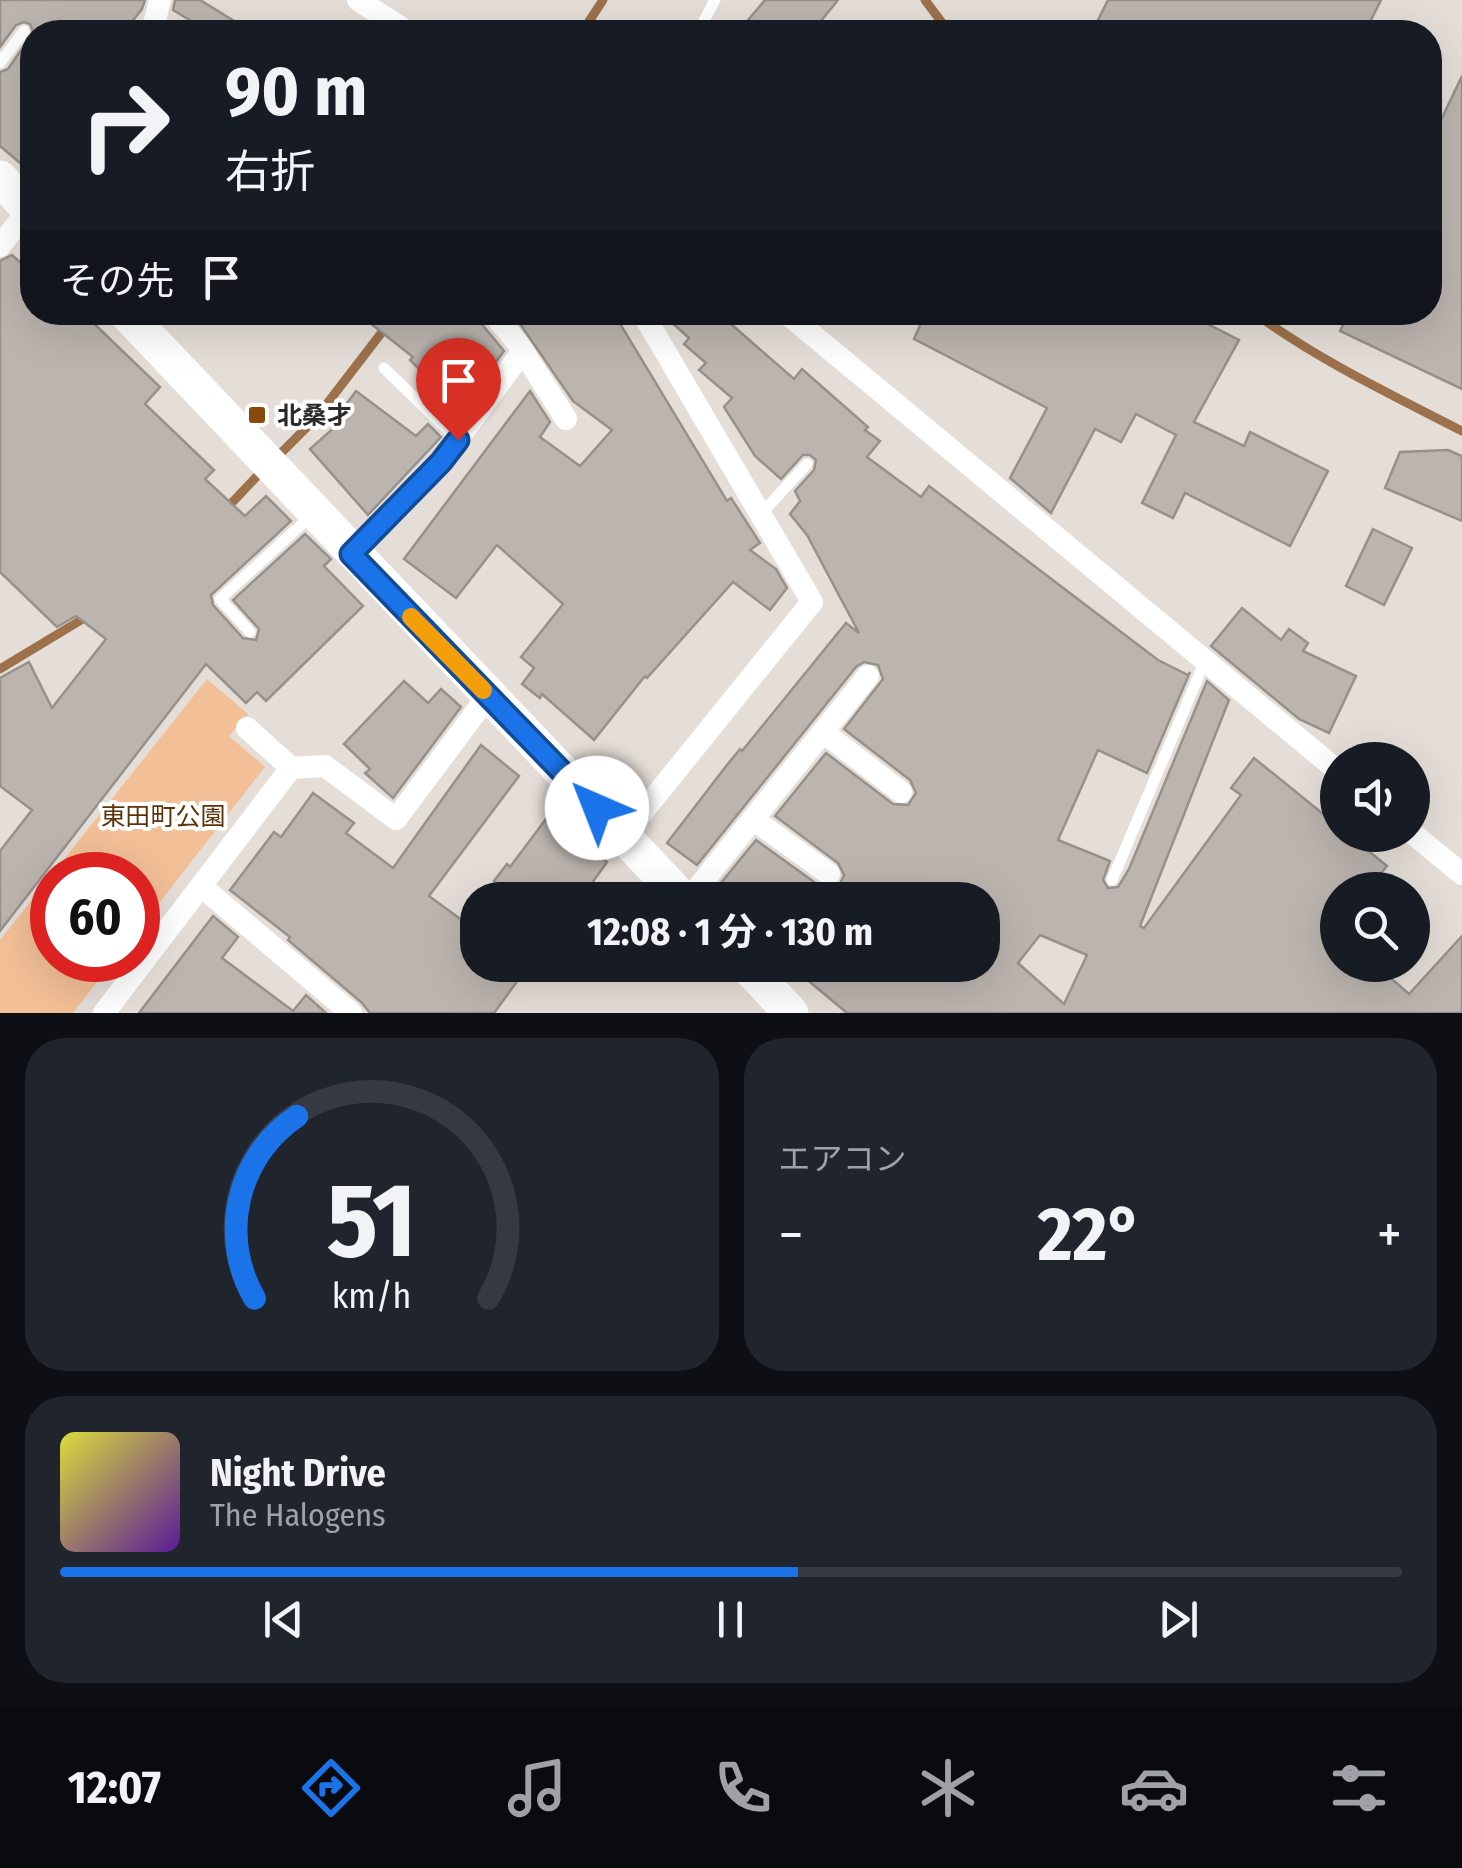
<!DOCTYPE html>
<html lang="ja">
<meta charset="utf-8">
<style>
body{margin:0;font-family:"Fira Sans Condensed","Noto Sans JP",sans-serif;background:#20242c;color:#f1f3f6;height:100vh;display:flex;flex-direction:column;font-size:38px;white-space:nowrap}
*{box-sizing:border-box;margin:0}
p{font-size:32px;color:#9ea1a6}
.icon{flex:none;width:55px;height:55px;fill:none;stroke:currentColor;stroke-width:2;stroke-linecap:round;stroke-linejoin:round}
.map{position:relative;height:1013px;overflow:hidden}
.drawer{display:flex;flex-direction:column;gap:25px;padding:25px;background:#0d0f14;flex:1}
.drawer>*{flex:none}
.hud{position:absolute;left:20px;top:20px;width:1422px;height:305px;border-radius:40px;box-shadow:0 10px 40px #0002;background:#171b24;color:#f1f3f6;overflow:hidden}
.buttons{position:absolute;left:1320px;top:742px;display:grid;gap:20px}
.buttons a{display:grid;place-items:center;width:110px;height:110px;border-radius:50%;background:#171b24;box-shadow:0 10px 40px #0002;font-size:50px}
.speed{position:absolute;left:30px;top:852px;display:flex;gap:20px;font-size:50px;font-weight:700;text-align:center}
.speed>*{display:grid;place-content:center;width:130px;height:130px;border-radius:50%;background:#171b24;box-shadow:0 10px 40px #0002;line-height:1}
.speed .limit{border:15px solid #d22;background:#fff;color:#111}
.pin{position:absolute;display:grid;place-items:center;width:85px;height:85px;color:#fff;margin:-102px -42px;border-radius:50% 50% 50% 0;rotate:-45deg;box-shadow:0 0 10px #0007}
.pin .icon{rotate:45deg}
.me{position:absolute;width:110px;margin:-55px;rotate:316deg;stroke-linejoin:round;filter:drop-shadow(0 0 8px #0008)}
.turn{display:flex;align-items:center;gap:35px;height:210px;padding:0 40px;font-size:45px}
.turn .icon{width:130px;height:130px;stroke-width:2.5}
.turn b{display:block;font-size:70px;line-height:85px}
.then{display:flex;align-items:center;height:95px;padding:0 40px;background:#0003;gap:20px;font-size:38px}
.big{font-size:75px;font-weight:700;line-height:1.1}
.drawer .widget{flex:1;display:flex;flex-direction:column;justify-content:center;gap:15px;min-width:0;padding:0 35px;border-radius:40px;background:#20242c}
.drawer .dial{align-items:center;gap:0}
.dial svg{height:260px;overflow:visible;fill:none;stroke:#363941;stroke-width:7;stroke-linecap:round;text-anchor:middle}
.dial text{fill:#f1f3f6;stroke:none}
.song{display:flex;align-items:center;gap:30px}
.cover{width:120px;height:120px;border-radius:15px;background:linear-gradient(135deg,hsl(60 70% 55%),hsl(270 70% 35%))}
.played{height:10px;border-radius:5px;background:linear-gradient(90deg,#1a73e8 55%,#363941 55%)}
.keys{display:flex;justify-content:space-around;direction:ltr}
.heat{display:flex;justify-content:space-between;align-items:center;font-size:55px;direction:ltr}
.drawer .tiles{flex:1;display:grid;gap:25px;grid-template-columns:1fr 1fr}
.widget:last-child{grid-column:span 2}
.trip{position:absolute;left:460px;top:882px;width:540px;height:100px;border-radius:40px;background:#171b24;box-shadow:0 10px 40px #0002;font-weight:700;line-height:100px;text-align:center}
.tab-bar{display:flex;height:160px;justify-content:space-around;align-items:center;background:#090b0e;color:#9ea1a6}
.tab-bar .icon{width:70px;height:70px}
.tab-bar .current{color:#1a73e8}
.tab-bar b{font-size:45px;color:#f1f3f6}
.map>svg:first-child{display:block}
</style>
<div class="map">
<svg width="1462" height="1013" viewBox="0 0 1462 1013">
<rect width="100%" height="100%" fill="#e5ded8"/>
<!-- green -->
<path fill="#f2bf96" d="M 207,679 L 248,714 L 229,736 L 265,767 L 138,930 L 138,875 L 52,875 L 52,960 L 114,960 L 73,1013 L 0,1013 L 0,940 Z"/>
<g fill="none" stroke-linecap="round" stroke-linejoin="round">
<!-- stream -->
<g stroke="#9d714c" stroke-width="9">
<path d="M 925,0 L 949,32"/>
<path d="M 582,32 L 603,0"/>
<path d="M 1253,312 C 1318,360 1390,394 1462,431"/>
<path d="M 274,460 L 316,418 L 389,323"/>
<path d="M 225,510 L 262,471"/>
<path d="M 0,669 L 91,614"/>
</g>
</g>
<!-- building -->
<g fill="#bbb4af" stroke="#97918c" stroke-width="2.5" fill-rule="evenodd">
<path d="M 0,0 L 145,0 L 142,9 L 124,32 L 33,32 L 30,24 L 24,22 L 16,25 L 0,47 Z"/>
<path d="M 175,0 L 200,0 L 252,32 L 209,32 L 173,10 Z"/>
<path d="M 765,0 L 838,0 L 812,32 L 738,32 Z"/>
<path d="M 1108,0 L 1381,0 L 1365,32 L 1092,32 Z"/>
<path d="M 32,34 L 32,173 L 0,146 L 0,72 L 8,69 Z"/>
<path d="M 1462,76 L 1462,389 L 1340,331 L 1349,312 L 1430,312 L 1430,143 Z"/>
<path d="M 12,255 L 32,273 L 32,312 L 82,312 L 160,387 L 145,404 L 214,470 L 205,479 L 245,516 L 266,496 L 291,521 L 211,595 L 213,605 L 243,638 L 256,640 L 259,629 L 233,600 L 305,534 L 331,559 L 324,566 L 363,606 L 266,701 L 257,692 L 246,703 L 206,664 L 0,931 L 0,851 L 32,810 L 0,786 L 0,678 L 29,662 L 52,708 L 106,639 L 76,616 L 57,627 L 0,572 L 0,261 Z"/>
<path d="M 356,312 L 477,312 L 480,322 L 504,351 L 452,421 L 441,410 L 444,407 L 436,400 L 443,393 L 410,360 L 413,357 Z"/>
<path d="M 520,312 L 613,312 L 727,501 L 731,498 L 760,543 L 750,550 L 776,569 L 787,588 L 770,610 L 733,582 L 647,678 L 645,676 L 594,740 L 542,694 L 540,698 L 522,684 L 534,668 L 521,657 L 563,604 L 497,545 L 456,598 L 404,559 L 530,391 L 550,422 L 540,437 L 580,466 L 612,430 L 573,401 L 516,318 Z"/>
<path d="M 660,312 L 741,312 L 731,324 L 794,379 L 802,369 L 868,427 L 865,430 L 880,441 L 867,457 L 921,497 L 929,486 L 1158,660 L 1188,675 L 1190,672 L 1147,773 L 1098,750 L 1058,840 L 1110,861 L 1103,880 L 1108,888 L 1118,887 L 1129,869 L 1207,681 L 1229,700 L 1140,926 L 1144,928 L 1241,795 L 1231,788 L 1254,758 L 1338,826 L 1338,835 L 1349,835 L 1387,866 L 1367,890 L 1338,890 L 1338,965 L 1376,965 L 1409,994 L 1462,936 L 1462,1013 L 847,1013 L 804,977 L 814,965 L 982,965 L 982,900 L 707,900 L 756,840 L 821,887 L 834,888 L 840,884 L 844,875 L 838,863 L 775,816 L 826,753 L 893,804 L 908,805 L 916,793 L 910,780 L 844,729 L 883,679 L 878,665 L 864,662 L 856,667 L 697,865 L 667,843 L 727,765 L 740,749 L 742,751 L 846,623 L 859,633 L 807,535 L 790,514 L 800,501 L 795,491 L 814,470 L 816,460 L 810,455 L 803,455 L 781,479 L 755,456 L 724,407 L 732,398 L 699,370 L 706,363 L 684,344 L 689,338 ZM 1040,935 L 1087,955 L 1064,1004 L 1018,963 Z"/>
<path d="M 926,312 L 1202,312 L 1198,319 L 1239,340 L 1194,422 L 1244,446 L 1250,432 L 1328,471 L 1290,546 L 1185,493 L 1173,518 L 1142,503 L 1176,435 L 1136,414 L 1121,442 L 1095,429 L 1051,513 L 1010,478 L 1047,408 L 914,339 Z"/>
<path d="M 356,391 L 416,436 L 428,424 L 441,437 L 368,515 L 310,449 L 345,418 L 339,414 Z"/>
<path d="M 1448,450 L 1462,456 L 1462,521 L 1385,488 L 1400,452 Z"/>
<path d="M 1373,529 L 1412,548 L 1384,605 L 1346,586 Z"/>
<path d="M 1242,608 L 1281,640 L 1289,629 L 1308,643 L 1303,651 L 1356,676 L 1329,733 L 1299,719 L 1211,646 Z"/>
<path d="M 404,681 L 428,703 L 441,689 L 461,707 L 393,798 L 365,773 L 370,769 L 344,744 Z"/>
<path d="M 481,745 L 519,776 L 429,896 L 478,932 L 478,965 L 529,965 L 494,1013 L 370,1013 L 361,1002 L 288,940 L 290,937 L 230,890 L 274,832 L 281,837 L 313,793 L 354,823 L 346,833 L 393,868 Z"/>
<path d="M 546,819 L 607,862 L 580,900 L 486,900 L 498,884 L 494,881 L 507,864 L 510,867 Z"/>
<path d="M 213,916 L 238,937 L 222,958 L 293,1011 L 306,995 L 326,1013 L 139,1013 Z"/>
</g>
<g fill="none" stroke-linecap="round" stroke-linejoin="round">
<!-- service -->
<g stroke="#fff" stroke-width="11">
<path d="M 698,32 L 715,0"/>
<path d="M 0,63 L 24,31"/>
<path d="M 384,368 L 458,440"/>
<path d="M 761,514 L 807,464"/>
<path d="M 250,632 L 220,599 L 313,514"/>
<path d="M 1112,880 L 1205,661"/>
</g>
<!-- minor -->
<g stroke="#fff" stroke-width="22">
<path d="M 358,0 L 408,32"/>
<path d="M 152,32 L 160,0"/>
<path d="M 0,246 L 32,205"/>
<path d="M 492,312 L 519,345 L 566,419"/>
<path d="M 785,312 L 1338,771"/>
<path d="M 351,554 L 441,462 L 523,351"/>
<path d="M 823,732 L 901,792"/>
<path d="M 291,768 L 325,766 L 396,819 L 488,696"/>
<path d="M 753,819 L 829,874"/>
<path d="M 1412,833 L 1462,874"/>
<path d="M 624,835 L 812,602 L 642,312"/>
<path d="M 201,886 L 351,1013"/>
<path d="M 688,900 L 868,676"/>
<path d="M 104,1013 L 291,768 L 247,728"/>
</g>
<!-- primary -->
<g stroke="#fff" stroke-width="35">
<path d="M 0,178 L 32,213"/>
<path d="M 125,312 L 684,900"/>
<path d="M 746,965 L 791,1013"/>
</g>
</g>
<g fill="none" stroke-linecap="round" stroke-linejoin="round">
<!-- route casing -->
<g stroke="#114b97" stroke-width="25">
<path id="route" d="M 458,440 L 441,462 L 351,554 L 597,808"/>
</g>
<!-- route -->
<use href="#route" stroke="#1a73e8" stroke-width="18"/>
<!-- slow -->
<path stroke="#f59e0b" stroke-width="18" d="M 411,617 L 483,690"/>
</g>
<!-- markers -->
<rect fill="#884b09" stroke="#fff" stroke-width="4" x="247" y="405" width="20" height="20" rx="5"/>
<g text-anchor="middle" stroke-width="8" stroke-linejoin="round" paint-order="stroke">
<!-- poi labels -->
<g font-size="25" font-weight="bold" fill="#2c2a28" stroke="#fff" text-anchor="start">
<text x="277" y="424">北桑才</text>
</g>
<!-- park labels -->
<g font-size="25" fill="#5c3308" stroke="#fff">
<text x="163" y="825">東田町公園</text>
</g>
</g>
</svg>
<div class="buttons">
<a><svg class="icon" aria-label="sound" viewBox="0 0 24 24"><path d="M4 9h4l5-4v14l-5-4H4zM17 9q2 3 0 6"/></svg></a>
<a><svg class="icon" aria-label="search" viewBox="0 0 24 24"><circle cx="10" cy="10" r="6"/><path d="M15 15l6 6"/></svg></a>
</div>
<div class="speed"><div class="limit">60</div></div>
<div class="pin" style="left:458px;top:440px;background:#d93025"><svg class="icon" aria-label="arrive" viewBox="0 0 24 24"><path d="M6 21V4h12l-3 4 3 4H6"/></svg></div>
<svg class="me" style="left:597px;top:808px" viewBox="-20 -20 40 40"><circle r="19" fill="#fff"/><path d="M0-13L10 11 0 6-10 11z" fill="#1a73e8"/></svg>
<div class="trip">12:08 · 1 分 · 130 m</div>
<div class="hud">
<div class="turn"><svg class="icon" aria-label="right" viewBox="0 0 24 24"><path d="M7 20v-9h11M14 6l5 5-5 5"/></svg><div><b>90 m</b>右折</div></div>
<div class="then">その先<svg class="icon" aria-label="arrive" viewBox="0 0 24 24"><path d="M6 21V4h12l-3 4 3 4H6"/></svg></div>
</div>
</div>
<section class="drawer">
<div class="tiles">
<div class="widget dial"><svg viewBox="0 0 100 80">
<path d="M14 69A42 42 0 1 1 86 69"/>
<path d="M14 69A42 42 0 0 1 27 13" stroke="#1a73e8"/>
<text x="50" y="56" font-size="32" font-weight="700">51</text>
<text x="50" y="72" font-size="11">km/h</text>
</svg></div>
<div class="widget"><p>エアコン</p>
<div class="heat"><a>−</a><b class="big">22°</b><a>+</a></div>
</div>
<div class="widget">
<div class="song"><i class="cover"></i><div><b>Night Drive</b><p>The Halogens</p></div></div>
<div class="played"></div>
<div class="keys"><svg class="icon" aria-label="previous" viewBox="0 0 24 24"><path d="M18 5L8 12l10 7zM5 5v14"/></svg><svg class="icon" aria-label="pause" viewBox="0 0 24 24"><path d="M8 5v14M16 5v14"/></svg><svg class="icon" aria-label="next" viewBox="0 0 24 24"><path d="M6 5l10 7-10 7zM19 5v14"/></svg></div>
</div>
</div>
</section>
<nav class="tab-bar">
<b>12:07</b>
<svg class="icon current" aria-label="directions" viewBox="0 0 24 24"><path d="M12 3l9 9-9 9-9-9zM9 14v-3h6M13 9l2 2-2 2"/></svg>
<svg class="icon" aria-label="music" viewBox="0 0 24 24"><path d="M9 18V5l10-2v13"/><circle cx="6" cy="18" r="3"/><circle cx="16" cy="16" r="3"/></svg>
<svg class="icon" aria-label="phone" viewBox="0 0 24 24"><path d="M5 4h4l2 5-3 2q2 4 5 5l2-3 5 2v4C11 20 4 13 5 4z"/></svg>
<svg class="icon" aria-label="climate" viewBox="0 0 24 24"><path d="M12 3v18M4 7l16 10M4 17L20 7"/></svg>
<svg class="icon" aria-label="car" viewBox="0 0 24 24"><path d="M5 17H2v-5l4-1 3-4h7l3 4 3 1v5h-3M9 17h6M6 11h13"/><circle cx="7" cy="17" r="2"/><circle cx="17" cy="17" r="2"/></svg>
<svg class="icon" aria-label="filters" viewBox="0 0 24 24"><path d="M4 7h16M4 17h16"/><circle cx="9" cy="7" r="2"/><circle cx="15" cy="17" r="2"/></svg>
</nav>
